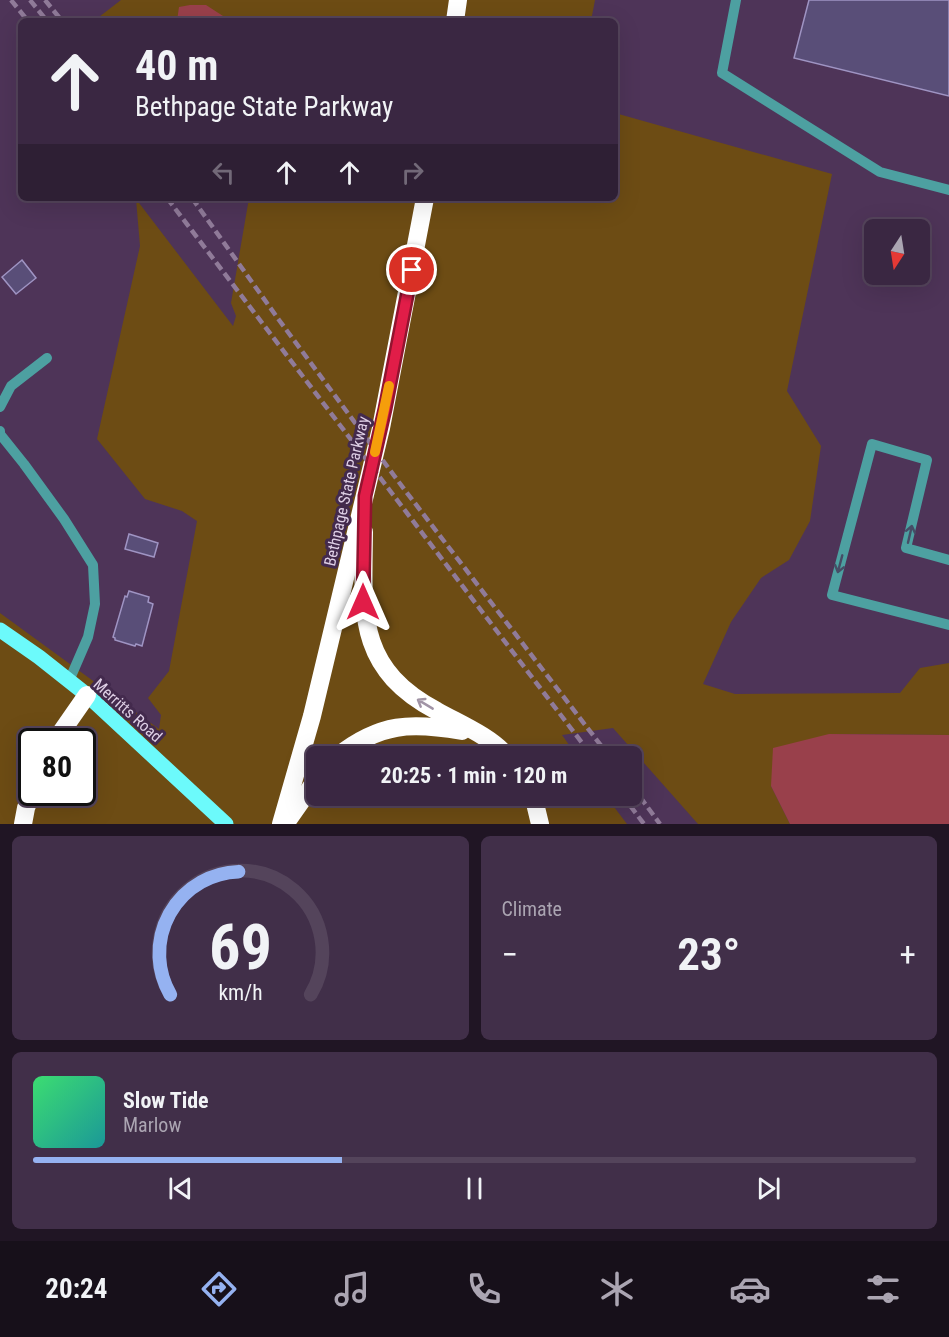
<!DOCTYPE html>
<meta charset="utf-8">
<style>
body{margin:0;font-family:"Roboto Condensed",sans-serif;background:#412f49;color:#f1f3f6;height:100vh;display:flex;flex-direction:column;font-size:22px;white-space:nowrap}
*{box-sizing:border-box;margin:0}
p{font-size:20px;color:#aba5b2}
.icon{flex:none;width:33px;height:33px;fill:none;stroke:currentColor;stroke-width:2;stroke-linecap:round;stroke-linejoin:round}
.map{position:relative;height:824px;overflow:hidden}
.details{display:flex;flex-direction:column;gap:12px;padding:12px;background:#201524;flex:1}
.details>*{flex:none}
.banner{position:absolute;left:18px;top:18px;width:600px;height:183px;border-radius:9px;box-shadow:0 6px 24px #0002,0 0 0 2px #54445b;background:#3a2742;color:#f1f3f6;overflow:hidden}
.needle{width:39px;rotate:192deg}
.tools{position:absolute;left:864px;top:219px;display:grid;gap:12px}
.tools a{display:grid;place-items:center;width:66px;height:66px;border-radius:9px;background:#3a2742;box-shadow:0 6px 24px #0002,0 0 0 2px #54445b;font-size:30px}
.speed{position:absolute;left:18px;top:728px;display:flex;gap:12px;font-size:30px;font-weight:700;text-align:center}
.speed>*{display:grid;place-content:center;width:78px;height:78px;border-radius:50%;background:#3a2742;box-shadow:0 6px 24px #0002,0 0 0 2px #54445b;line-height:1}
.speed .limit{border:3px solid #111;border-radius:9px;background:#fff;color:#111}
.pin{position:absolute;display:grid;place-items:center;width:51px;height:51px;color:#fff;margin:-26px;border:3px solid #fff;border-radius:50%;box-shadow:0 2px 6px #0007}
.me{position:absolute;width:66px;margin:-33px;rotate:0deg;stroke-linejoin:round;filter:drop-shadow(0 0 4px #0008)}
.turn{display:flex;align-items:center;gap:21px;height:126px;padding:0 18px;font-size:27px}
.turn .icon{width:78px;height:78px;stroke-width:2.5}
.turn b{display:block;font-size:42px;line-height:51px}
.lanes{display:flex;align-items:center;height:57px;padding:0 18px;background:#0003;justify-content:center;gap:30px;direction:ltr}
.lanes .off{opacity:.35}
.big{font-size:45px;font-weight:700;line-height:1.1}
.details .tile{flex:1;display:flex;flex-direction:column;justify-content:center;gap:9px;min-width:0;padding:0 21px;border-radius:9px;background:#412f49}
.details .dial{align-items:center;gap:0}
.dial svg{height:156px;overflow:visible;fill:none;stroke:#54445b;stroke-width:7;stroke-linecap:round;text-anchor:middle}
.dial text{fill:#f1f3f6;stroke:none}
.song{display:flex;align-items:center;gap:18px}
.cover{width:72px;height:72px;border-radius:9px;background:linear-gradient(135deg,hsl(140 70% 55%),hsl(180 70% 35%))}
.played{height:6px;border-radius:3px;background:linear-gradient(90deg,#95b2f1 35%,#54445b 35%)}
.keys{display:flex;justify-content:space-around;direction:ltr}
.heat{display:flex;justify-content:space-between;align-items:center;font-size:33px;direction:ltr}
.details .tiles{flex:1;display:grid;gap:12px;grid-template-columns:1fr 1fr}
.tile:last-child{grid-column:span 2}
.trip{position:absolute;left:306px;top:746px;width:336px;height:60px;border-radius:9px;background:#3a2742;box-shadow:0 6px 24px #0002,0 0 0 2px #54445b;font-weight:700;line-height:60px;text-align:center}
.dock{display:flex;height:96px;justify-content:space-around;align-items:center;background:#17101a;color:#aba5b2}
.dock .icon{width:42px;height:42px}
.dock .current{color:#95b2f1}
.dock b{font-size:27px;color:#f1f3f6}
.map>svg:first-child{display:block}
</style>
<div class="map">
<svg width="949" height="824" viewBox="0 0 949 824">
<rect width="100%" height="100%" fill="#4e3458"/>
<!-- green -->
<g fill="#6d4c14" fill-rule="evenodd">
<path d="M 121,0 L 595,0 L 591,21 L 102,21 L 99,17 Z"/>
<path d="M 615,113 L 832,174 L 787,391 L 821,446 L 810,521 L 789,560 L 761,578 L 731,622 L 703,684 L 735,694 L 900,693 L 920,668 L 949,663 L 949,735 L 829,734 L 771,786 L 790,824 L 698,824 L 613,728 L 562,735 L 577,756 L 316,756 L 316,795 L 605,795 L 627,824 L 0,824 L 0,613 L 159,729 L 161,715 L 148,698 L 169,671 L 197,521 L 182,511 L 145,499 L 97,439 L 140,246 L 136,199 L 233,326 L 236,316 L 231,303 L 249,198 L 615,198 ZM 32,741 L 82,741 L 82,792 L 32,792 Z"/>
</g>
<!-- water -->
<g fill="#99404b">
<path d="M 190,5 L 206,5 L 223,16 L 227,21 L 177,21 L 179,7 Z"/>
<path d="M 829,734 L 949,735 L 949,824 L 790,824 L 771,786 L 773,748 Z"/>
</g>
<!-- building -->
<g fill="#594e78" stroke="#9f94c3" stroke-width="1.5">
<path d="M 809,0 L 949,0 L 949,96 L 794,58 Z"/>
<path d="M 22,260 L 36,278 L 16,294 L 2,277 Z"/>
<path d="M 129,534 L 158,543 L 154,557 L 125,549 Z"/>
<path d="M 129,591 L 149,597 L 148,602 L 153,604 L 142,646 L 136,644 L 135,646 L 115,640 L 115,638 L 113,637 L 125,596 L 127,597 Z"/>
</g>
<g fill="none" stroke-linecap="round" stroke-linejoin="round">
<!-- minor -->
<g stroke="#4da0a1" stroke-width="10">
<path d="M 736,0 L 722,73 L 880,172 L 949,190"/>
<path d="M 0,407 L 11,386 L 47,358"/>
<path d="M 0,431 L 0,434 L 24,464 L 64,519 L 93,565 L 95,604 L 88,637 L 69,681"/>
<path d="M 949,560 L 906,548 L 927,460 L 872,444 L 832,595 L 949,625"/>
</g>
<!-- major -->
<path stroke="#6cfafb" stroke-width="15" d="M 0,630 L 39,657 L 87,695 L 226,824"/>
<!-- highway -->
<g stroke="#fff" stroke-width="18">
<path d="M 455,21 L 458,0"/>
<path d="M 364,532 C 363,613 356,668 437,711 C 460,724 490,736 507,756"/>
<path d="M 55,741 L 87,695"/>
<path d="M 338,756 C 380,723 411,722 462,731"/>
<path d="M 533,795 L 540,824"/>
<path d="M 288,820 L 316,780"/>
<path d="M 23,824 L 26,808 L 32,792"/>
<path d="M 281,824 L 312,716 L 381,428 L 425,198"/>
</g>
<!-- rail -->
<g stroke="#907b99" stroke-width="4.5" stroke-dasharray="9 4.5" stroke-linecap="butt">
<path d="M 11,0 L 28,21"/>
<path d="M 30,0 L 47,21"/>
<path d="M 45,0 L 62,21"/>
<path d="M 167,198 L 592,756"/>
<path d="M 192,198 L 279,320 L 404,489 L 609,756"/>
<path d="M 632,786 L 660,824"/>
<path d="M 622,795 L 644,824"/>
</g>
</g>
<!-- one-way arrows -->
<defs><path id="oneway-shaft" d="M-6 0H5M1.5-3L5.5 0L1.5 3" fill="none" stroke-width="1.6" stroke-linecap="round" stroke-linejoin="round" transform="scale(1.5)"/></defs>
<g stroke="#464d66">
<use href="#oneway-shaft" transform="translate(910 534) rotate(-77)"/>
<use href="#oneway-shaft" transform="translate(840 564) rotate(105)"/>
</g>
<use stroke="#a194a6" href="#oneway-shaft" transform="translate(425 704) rotate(-149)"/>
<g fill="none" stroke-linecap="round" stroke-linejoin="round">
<!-- route casing -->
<g stroke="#92132f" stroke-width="15">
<path id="route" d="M 363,602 L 365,496 L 385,409 L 412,270"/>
</g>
<!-- route -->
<use href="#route" stroke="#e11d48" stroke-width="10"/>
<!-- slow -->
<path stroke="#f59e0b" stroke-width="10" d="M 375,452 L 389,386"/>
</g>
<g text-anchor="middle" stroke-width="6" stroke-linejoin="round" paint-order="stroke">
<!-- street labels -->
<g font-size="16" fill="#dfd0e6" stroke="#432a4d">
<text transform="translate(346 491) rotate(-77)" y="6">Bethpage State Parkway</text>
<text transform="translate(128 710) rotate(42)" y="6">Merritts Road</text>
</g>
</g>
</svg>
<div class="tools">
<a><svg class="needle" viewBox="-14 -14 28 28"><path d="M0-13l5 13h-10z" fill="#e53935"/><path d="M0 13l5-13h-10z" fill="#aba5b2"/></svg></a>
</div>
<div class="speed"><div class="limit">80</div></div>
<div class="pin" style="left:412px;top:270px;background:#d93025"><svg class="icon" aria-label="arrive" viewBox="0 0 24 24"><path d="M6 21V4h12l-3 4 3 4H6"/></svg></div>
<svg class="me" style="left:363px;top:602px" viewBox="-20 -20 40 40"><path d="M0-17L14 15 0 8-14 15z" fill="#e11d48" stroke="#fff" stroke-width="4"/></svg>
<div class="trip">20:25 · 1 min · 120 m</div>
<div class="banner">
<div class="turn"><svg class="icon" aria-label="ahead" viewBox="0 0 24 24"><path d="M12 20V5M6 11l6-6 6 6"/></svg><div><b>40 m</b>Bethpage State Parkway</div></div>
<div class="lanes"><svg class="icon off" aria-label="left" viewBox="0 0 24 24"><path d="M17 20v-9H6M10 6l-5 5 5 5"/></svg><svg class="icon" aria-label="ahead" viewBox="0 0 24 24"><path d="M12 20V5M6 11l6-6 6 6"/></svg><svg class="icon" aria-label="ahead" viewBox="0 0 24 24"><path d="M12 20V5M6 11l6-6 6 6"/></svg><svg class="icon off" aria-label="right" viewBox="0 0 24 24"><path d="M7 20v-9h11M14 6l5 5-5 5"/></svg></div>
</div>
</div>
<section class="details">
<div class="tiles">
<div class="tile dial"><svg viewBox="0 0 100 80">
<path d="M14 69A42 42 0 1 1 86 69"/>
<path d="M14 69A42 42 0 0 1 49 6" stroke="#95b2f1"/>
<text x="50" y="56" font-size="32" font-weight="700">69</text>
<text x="50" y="72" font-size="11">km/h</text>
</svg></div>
<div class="tile"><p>Climate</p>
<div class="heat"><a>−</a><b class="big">23°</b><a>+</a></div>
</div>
<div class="tile">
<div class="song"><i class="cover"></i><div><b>Slow Tide</b><p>Marlow</p></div></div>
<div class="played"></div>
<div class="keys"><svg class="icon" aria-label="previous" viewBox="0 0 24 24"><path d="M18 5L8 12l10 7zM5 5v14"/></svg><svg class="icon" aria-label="pause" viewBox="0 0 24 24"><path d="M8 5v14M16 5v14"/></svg><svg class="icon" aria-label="next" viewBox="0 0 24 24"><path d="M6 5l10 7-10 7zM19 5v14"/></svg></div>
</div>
</div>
</section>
<nav class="dock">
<b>20:24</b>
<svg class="icon current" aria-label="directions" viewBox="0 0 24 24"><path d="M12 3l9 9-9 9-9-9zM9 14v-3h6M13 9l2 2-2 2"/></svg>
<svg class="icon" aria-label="music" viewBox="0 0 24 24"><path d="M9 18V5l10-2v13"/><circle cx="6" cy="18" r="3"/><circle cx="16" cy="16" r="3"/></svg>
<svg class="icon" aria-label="phone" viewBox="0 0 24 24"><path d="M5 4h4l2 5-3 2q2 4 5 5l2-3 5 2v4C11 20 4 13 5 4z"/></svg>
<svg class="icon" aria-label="climate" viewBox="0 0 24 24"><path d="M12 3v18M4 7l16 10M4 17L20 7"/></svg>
<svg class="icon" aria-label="car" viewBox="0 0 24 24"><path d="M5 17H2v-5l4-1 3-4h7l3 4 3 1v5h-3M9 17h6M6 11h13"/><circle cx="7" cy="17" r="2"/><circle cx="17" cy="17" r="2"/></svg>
<svg class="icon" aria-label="filters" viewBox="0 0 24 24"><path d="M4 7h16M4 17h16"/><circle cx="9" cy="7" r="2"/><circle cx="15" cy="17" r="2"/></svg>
</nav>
